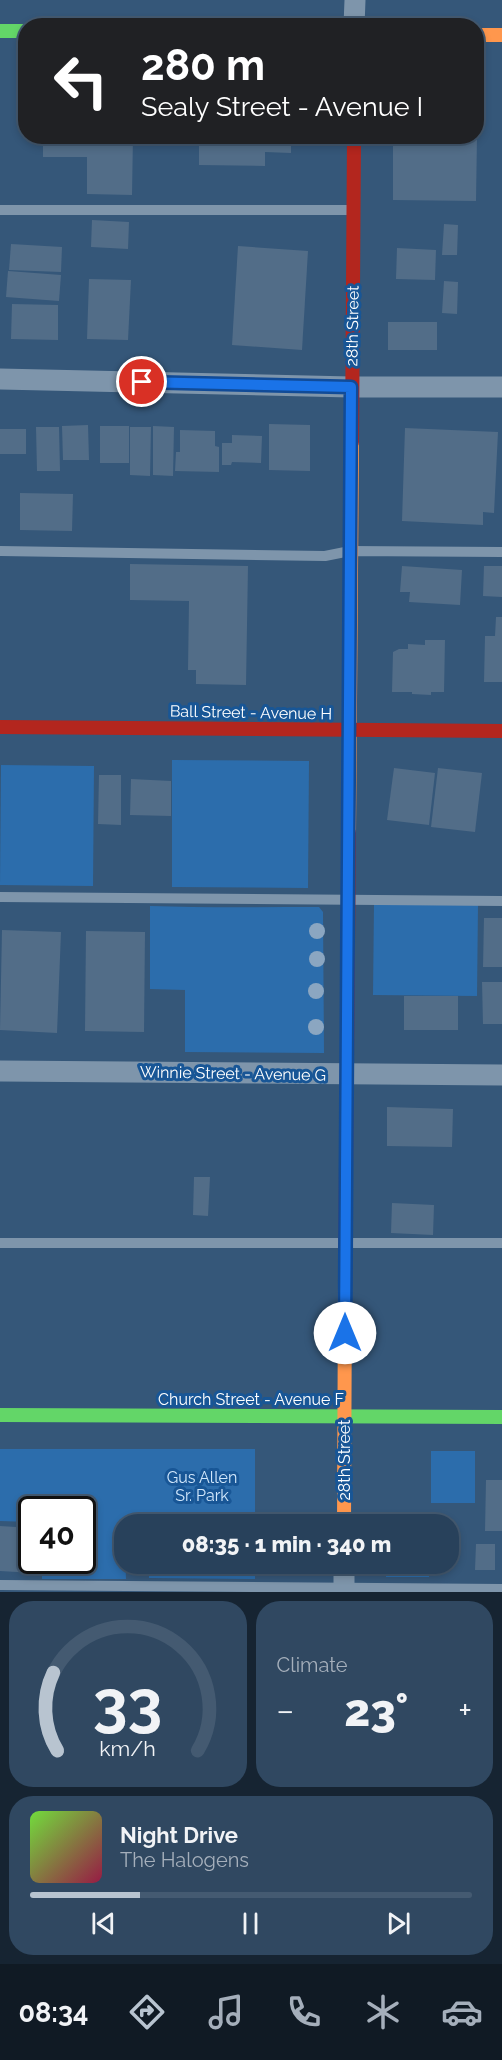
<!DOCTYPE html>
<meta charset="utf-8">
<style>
body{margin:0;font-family:Raleway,sans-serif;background:#304861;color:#f1f3f6;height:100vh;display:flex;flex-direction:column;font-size:22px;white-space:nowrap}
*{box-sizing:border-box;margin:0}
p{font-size:20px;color:#a5afbb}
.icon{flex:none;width:33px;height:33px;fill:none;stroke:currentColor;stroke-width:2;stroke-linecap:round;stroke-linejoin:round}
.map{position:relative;height:1592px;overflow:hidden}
.sheet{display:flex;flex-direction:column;gap:9px;padding:9px;background:#162432;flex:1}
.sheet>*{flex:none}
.hud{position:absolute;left:18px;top:18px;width:466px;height:126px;border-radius:24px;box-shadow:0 3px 9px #0003,0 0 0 2px #445a71;background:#202124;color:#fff;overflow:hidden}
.speed{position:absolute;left:18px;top:1496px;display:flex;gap:12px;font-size:30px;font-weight:700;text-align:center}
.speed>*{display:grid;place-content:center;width:78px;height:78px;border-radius:50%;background:#28415b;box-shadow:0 3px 9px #0003,0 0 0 2px #445a71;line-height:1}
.speed .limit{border:3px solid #111;border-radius:9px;background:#fff;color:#111}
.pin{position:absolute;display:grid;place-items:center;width:51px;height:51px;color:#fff;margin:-26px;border:3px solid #fff;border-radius:50%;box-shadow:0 2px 6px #0007}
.me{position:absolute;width:66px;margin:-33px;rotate:0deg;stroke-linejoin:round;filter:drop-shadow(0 0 4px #0008)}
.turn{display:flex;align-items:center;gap:21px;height:126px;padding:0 24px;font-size:27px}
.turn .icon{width:78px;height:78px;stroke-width:2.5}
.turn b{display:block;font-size:42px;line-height:51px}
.big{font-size:45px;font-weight:800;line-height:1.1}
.sheet .tile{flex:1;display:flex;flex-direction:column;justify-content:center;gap:9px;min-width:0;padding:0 21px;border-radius:24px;background:#304861}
.sheet .dial{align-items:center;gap:0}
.dial svg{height:156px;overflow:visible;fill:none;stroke:#445a71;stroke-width:7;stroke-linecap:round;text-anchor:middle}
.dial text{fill:#f1f3f6;stroke:none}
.song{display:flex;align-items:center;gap:18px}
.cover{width:72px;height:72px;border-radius:9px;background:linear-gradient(135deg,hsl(100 70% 55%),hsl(340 70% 35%))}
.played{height:6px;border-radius:3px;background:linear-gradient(90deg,#b8c4d0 25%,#445a71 25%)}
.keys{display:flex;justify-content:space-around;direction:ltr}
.heat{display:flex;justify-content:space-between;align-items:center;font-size:33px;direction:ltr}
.sheet .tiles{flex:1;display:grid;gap:9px;grid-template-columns:1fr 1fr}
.tile:last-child{grid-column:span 2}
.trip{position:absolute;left:114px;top:1514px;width:345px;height:60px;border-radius:24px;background:#28415b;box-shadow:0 3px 9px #0003,0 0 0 2px #445a71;font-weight:800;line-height:60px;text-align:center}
.dock{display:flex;height:96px;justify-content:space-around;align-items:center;background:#101a24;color:#a5afbb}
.dock .icon{width:42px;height:42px}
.dock .current{color:#b8c4d0}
.dock b{font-size:27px;color:#f1f3f6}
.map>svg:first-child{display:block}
</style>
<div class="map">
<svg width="502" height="1592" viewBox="0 0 502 1592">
<rect width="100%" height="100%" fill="#355779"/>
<!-- green -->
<g fill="#2c6dac">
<path d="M 172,760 L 309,761 L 308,888 L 172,887 Z"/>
<path d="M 1,765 L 94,766 L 93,886 L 0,885 Z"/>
<path d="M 374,904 L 478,905 L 477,996 L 373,995 Z"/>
<path d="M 150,906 C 206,908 262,907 319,907 L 323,912 L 324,1053 L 185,1052 L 185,990 L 150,989 Z"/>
<path d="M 0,1449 L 255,1449 L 255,1524 L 149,1524 L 149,1515 L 126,1515 L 124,1524 L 126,1579 L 42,1579 L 42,1560 L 82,1560 L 82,1509 L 32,1509 L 31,1522 L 0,1521 Z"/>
<rect x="431" y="1451" width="44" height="52"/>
<path d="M 149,1563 L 255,1563 L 255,1579 L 149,1578 Z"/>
<rect x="386" y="1563" width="43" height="14"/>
</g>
<!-- building -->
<g fill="#526d88">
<path d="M 43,136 L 133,136 L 132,195 L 87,194 L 87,157 L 43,157 Z"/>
<path d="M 199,136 L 291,136 L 291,153 L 265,152 L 265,166 L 199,165 Z"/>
<path d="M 393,136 L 477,136 L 476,201 L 393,200 Z"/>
<path d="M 92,220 L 129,222 L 128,249 L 91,247 Z"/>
<path d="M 444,224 L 458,225 L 457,255 L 442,255 Z"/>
<path d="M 11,244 L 62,247 L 61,272 L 9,270 Z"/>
<path d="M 238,246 L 308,251 L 302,350 L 232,345 Z"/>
<path d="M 397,248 L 436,250 L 435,280 L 396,279 Z"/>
<path d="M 8,271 L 61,275 L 59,301 L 6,297 Z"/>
<path d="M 89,279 L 131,280 L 128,340 L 87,339 Z"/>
<path d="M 444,281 L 458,282 L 457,314 L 442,313 Z"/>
<path d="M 12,304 L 58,305 L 58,340 L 11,339 Z"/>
<rect x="388" y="322" width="49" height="28"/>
<path d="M 269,424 L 310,425 L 310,471 L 269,470 Z"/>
<path d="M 88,425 L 89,460 L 63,460 L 62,426 Z"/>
<rect x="100" y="426" width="29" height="37"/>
<path d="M 153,426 L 174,427 L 173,476 L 153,475 Z"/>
<path d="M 36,427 L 59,427 L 60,471 L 37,471 Z"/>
<path d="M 130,427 L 151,427 L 150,476 L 130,475 Z"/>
<path d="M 405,428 L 498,432 L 494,513 L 483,512 L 483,525 L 402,521 Z"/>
<rect x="0" y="429" width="26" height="25"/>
<path d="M 180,430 L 215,431 L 215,446 L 219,447 L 219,472 L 175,471 L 176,452 L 180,452 Z"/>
<path d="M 232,435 L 262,436 L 261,463 L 232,462 L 231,465 L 222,465 L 222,443 L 232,443 Z"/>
<path d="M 20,493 L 73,494 L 72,531 L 20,530 Z"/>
<path d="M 130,564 L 248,566 L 246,685 L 196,684 L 196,670 L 188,670 L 189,601 L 130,600 Z"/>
<path d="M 402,566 L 462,570 L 460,605 L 409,602 L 410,592 L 400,592 Z"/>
<path d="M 484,566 L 502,566 L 502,597 L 483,596 Z"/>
<path d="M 496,617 L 502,617 L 502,682 L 484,682 L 485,636 L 495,636 Z"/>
<path d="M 425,640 L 445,640 L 444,692 L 431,692 L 431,695 L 412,694 L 412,692 L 392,692 L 393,652 L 399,649 L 408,649 L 408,644 L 425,645 Z"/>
<path d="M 394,768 L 435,773 L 429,825 L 387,820 Z"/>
<path d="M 438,768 L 482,773 L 475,832 L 431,827 Z"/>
<path d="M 99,775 L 121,775 L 121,825 L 98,824 Z"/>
<path d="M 131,779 L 171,781 L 171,816 L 130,815 Z"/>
<path d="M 484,918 L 502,918 L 502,967 L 483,967 Z"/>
<path d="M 2,930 L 61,932 L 57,1033 L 0,1030 Z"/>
<path d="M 86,931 L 145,932 L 144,1032 L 85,1031 Z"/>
<path d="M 482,982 L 502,982 L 502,1024 L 483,1024 Z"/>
<rect x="404" y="996" width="54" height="34"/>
<path d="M 387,1107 L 453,1109 L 452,1147 L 387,1146 Z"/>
<path d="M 194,1177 L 210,1177 L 208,1216 L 193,1215 Z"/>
<path d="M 392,1203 L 434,1205 L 433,1235 L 391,1233 Z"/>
<path d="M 486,1480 L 502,1480 L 502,1531 L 485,1531 Z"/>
<path d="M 128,1518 L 145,1519 L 145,1524 L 127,1524 Z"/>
<path d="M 0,1526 L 32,1528 L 32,1560 L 35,1560 L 34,1573 L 0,1571 Z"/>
<path d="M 476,1544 L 495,1544 L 495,1570 L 475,1570 Z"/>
<path d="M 126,1563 L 143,1563 L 143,1566 L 126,1565 Z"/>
</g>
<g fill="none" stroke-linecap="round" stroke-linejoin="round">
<!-- lane -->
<g stroke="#7e95ab" stroke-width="10">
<path d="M 0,210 L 353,210"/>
<path d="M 0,551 L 325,556 L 350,551 L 502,552"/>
<path d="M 0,897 L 502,901"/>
<path d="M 0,1243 L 502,1243"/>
<path d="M 0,1585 L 502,1589"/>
</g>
<!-- street -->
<g stroke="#7e95ab" stroke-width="21">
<path d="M 354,26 L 355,0"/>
<path d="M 0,379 L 351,387 L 502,387"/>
<path d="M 0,1071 L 502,1075"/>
<path d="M 344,1592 L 344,1563"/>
</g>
<!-- fast -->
<g stroke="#63d668" stroke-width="14">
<path d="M 0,31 L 26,31"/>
<path d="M 0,1415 L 502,1417"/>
</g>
<!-- slow -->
<g stroke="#ff974d" stroke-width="14">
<path d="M 477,35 L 502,35"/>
<path d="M 349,833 L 352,442"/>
<path d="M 344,1524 L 345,1281"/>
</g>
<!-- jam -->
<g stroke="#b3261e" stroke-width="14">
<path d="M 352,442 L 354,136"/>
<path d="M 0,727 L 502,731"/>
<path d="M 345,1281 L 349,833"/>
</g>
</g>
<!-- trees -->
<g fill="#8ba6c1">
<circle cx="317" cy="931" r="8"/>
<circle cx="317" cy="959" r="8"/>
<circle cx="316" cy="991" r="8"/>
<circle cx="316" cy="1027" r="8"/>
</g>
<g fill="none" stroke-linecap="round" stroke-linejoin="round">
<!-- route casing -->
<g stroke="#114b97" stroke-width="15">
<path id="route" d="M 142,382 L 351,387 L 345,1333"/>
</g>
<!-- route -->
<use href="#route" stroke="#1a73e8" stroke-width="10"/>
</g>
<g text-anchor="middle" stroke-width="6" stroke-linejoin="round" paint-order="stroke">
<!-- street labels -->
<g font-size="16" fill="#fff" stroke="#185696">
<text transform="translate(352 326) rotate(-89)" y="6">28th Street</text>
<text transform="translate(251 712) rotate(1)" y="6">Ball Street - Avenue H</text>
<text transform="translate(233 1073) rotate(1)" y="6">Winnie Street - Avenue G</text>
<text x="251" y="1405">Church Street - Avenue F</text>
<text transform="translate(344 1460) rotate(-90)" y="6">28th Street</text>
</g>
<!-- park labels -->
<g font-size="16" fill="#d1e7fc" stroke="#185696">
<text x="202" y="1483">Gus Allen<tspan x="202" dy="18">Sr. Park</tspan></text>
</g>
</g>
</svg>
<div class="speed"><div class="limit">40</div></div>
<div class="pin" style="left:142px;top:382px;background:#d93025"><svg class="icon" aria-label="arrive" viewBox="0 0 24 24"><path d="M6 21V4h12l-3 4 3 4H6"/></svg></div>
<svg class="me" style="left:345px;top:1333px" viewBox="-20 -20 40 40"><circle r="19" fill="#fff"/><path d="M0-13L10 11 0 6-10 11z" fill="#1a73e8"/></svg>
<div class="trip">08:35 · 1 min · 340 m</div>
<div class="hud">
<div class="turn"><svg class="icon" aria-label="left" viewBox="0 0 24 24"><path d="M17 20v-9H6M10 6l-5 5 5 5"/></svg><div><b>280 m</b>Sealy Street - Avenue I</div></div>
</div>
</div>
<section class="sheet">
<div class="tiles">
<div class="tile dial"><svg viewBox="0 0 100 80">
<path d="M14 69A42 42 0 1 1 86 69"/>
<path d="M14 69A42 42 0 0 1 12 29" stroke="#b8c4d0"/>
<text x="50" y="56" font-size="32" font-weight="700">33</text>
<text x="50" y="72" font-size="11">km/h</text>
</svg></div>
<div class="tile"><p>Climate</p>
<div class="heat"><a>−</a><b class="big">23°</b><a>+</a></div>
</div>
<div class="tile">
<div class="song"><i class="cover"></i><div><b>Night Drive</b><p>The Halogens</p></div></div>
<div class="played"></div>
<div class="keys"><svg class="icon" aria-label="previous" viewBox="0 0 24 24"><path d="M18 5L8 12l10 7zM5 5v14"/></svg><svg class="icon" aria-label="pause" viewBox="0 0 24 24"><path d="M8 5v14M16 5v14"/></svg><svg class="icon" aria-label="next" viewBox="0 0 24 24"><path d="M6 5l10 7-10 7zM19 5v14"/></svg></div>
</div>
</div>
</section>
<nav class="dock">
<b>08:34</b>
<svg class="icon current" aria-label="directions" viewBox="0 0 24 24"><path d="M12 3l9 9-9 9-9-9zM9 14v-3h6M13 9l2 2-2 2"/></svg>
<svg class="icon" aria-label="music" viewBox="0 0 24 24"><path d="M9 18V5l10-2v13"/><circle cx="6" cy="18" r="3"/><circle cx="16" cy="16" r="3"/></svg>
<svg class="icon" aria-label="phone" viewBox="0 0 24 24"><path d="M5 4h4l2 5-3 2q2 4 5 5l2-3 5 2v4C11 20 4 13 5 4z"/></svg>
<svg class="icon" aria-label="climate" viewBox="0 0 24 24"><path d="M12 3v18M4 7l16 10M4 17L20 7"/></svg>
<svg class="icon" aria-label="car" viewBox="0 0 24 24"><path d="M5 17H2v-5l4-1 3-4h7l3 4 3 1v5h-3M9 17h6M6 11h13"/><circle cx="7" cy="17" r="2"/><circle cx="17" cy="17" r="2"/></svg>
</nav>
